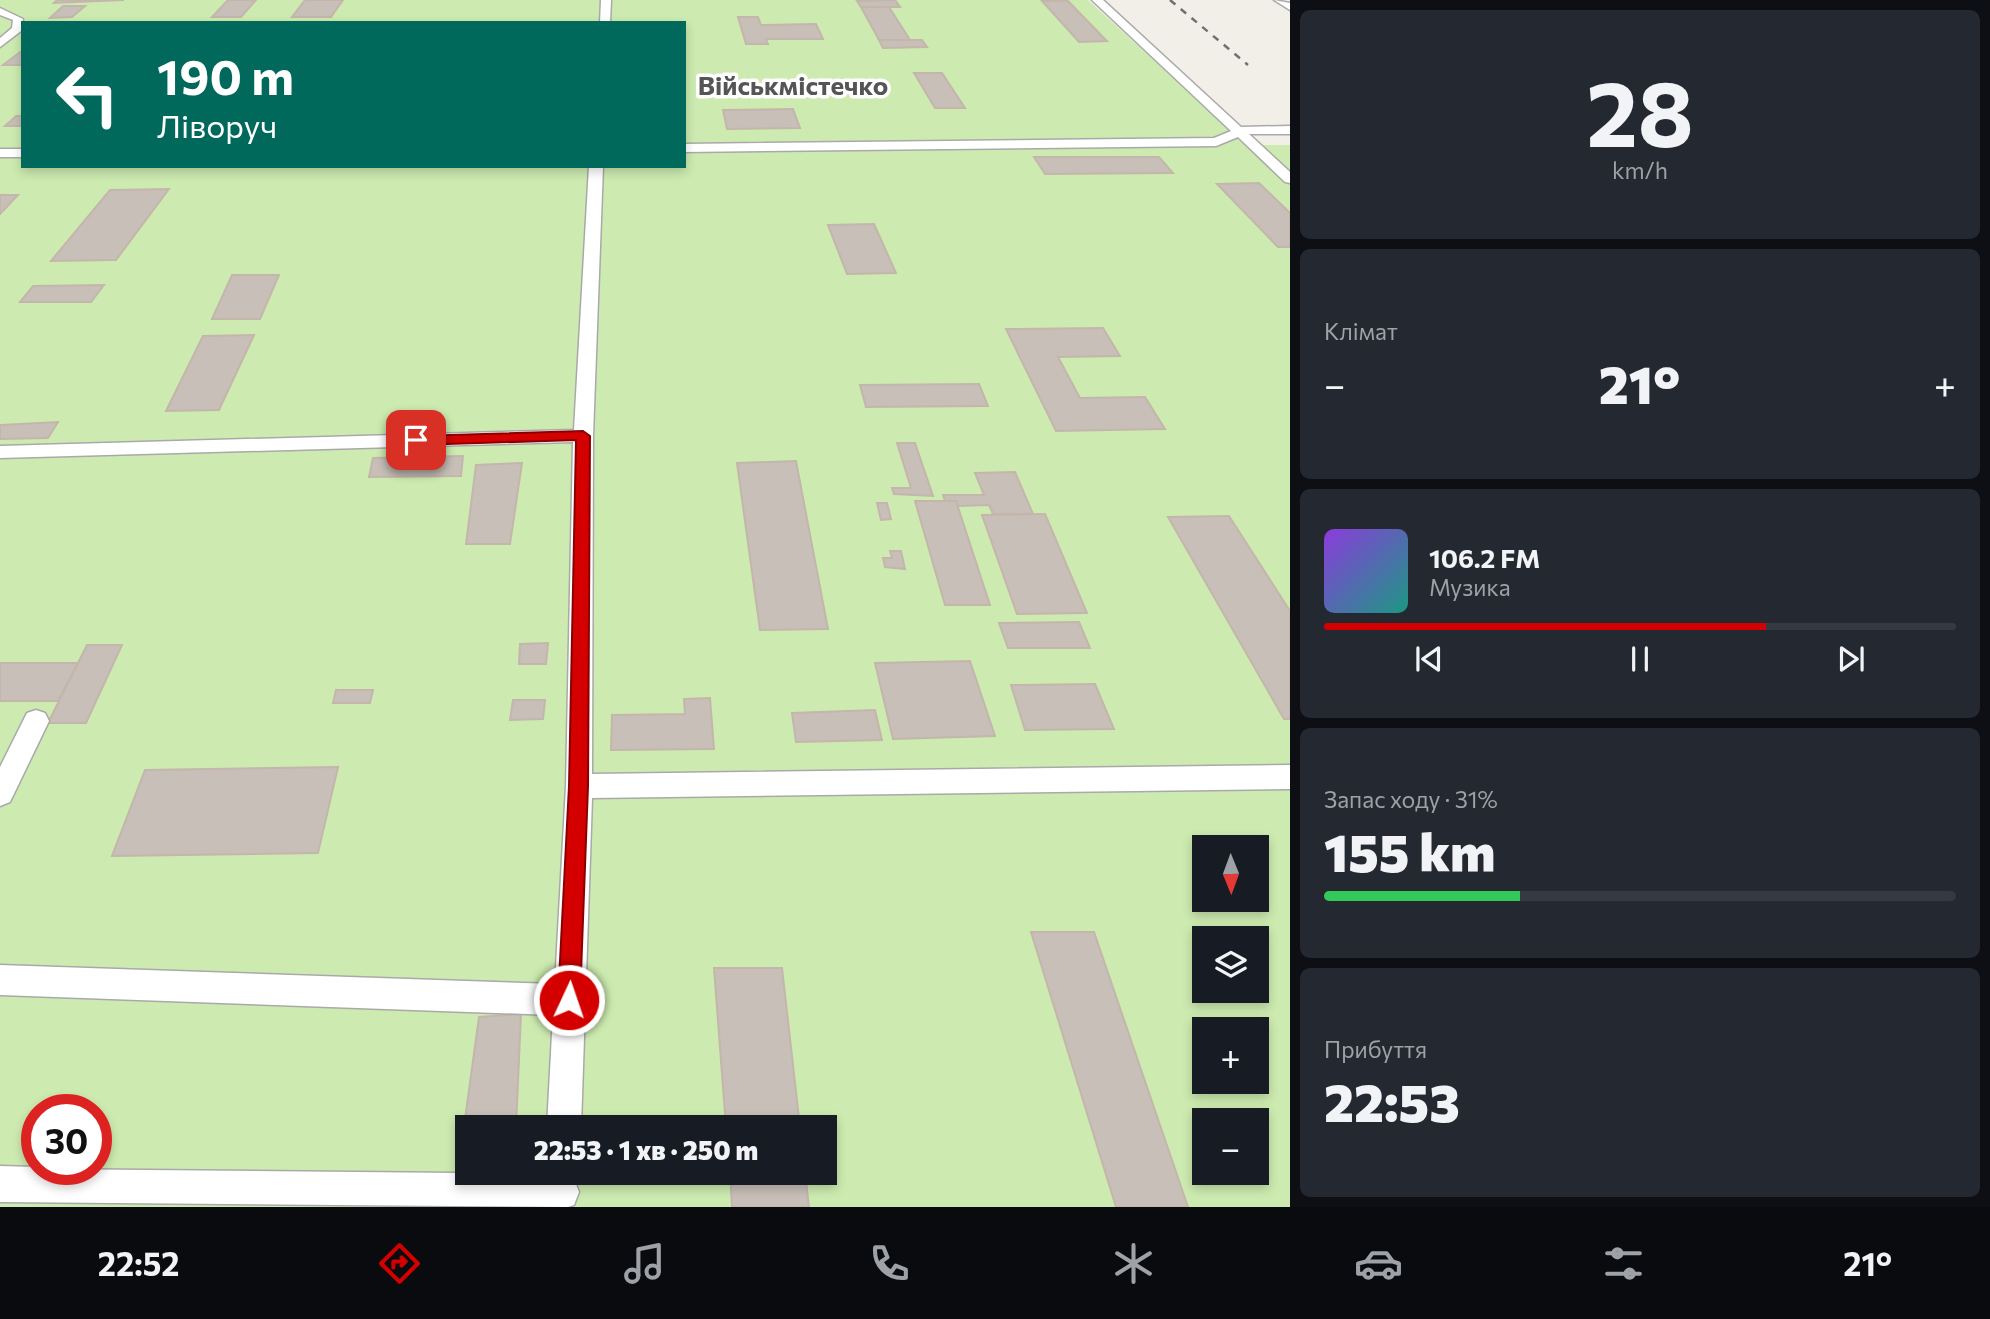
<!DOCTYPE html>
<html lang="uk">
<meta charset="utf-8">
<style>
body{margin:0;font-family:Commissioner,sans-serif;background:#242831;color:#f1f3f6;height:100vh;display:flex;flex-direction:column;font-size:26px;white-space:nowrap}
*{box-sizing:border-box;margin:0}
p{font-size:23px;color:#9ea1a6}
.icon{flex:none;width:38px;height:38px;fill:none;stroke:currentColor;stroke-width:2;stroke-linecap:round;stroke-linejoin:round}
.map{position:relative;flex:1;overflow:hidden}
.side{display:flex;flex-direction:column;gap:10px;padding:10px;background:#0d0f14;width:700px}
.side>*{flex:none}
.banner{position:absolute;left:21px;top:21px;width:665px;height:147px;border-radius:0px;box-shadow:0 4px 10px #0003;background:#00695c;color:#fff;overflow:hidden}
.needle{width:46px;rotate:179deg}
.buttons{position:absolute;left:1192px;top:835px;display:grid;gap:14px}
.buttons a{display:grid;place-items:center;width:77px;height:77px;border-radius:0px;background:#171b24;box-shadow:0 4px 10px #0003;font-size:35px}
.speed{position:absolute;left:21px;top:1094px;display:flex;gap:14px;font-size:35px;font-weight:700;text-align:center}
.speed>*{display:grid;place-content:center;width:91px;height:91px;border-radius:50%;background:#171b24;box-shadow:0 4px 10px #0003;line-height:1}
.speed .limit{border:10px solid #d22;background:#fff;color:#111}
.pin{position:absolute;display:grid;place-items:center;width:60px;height:60px;color:#fff;margin:-30px;border-radius:14px;box-shadow:0 4px 10px #0006}
.me{position:absolute;width:77px;margin:-38px;rotate:3deg;stroke-linejoin:round;filter:drop-shadow(0 0 5px #0008)}
.turn{display:flex;align-items:center;gap:24px;height:147px;padding:0 21px;font-size:32px}
.turn .icon{width:91px;height:91px;stroke-width:2.5}
.turn b{display:block;font-size:49px;line-height:60px}
.big{font-size:52px;font-weight:800;line-height:1.1}
.side .card{flex:1;display:flex;flex-direction:column;justify-content:center;gap:10px;min-width:0;padding:0 24px;border-radius:10px;background:#242831}
.side .dial{align-items:center;gap:0}
.dial b{font-size:91px;line-height:1}
.song{display:flex;align-items:center;gap:21px}
.cover{width:84px;height:84px;border-radius:10px;background:linear-gradient(135deg,hsl(270 70% 55%),hsl(170 70% 35%))}
.played{height:7px;border-radius:4px;background:linear-gradient(90deg,#d40000 70%,#363941 70%)}
.keys{display:flex;justify-content:space-around;direction:ltr}
.heat{display:flex;justify-content:space-between;align-items:center;font-size:38px;direction:ltr}
.charge{height:10px;border-radius:5px;background:linear-gradient(90deg,#34c759 31%,#363941 0)}
.trip{position:absolute;left:455px;top:1115px;width:382px;height:70px;border-radius:0px;background:#171b24;box-shadow:0 4px 10px #0003;font-weight:800;line-height:70px;text-align:center}
.menu{display:flex;height:112px;justify-content:space-around;align-items:center;background:#090b0e;color:#9ea1a6}
.menu .icon{width:49px;height:49px}
.menu .active{color:#d40000}
.menu b{font-size:32px;color:#f1f3f6}
main{display:flex;flex:1;min-height:0}
.map>svg:first-child{display:block}
</style>
<main>
<div class="map">
<svg width="1290" height="1207" viewBox="0 0 1290 1207">
<rect width="100%" height="100%" fill="#f2efe9"/>
<!-- grass -->
<path fill="#cdebb0" fill-rule="evenodd" d="M 0,0 L 1088,0 L 1247,145 L 1290,145 L 1290,1207 L 0,1207 ZM 23,23 L 684,23 L 684,166 L 23,166 ZM 1204,847 L 1256,847 L 1256,900 L 1204,900 ZM 1204,938 L 1256,938 L 1256,990 L 1204,990 ZM 1204,1029 L 1256,1029 L 1256,1082 L 1204,1082 ZM 37,1110 L 96,1110 L 96,1169 L 37,1169 ZM 1204,1120 L 1256,1120 L 1256,1172 L 1204,1172 ZM 467,1127 L 824,1127 L 824,1172 L 467,1172 Z"/>
<!-- building -->
<g fill="#c7bfb8" stroke="#c4b6ab" stroke-width="2">
<path d="M 57,0 L 124,0 L 54,3 Z"/>
<path d="M 228,0 L 256,0 L 241,17 L 212,17 Z"/>
<path d="M 305,0 L 343,0 L 331,17 L 292,17 Z"/>
<path d="M 895,0 L 900,7 L 861,7 L 857,1 Z"/>
<path d="M 1042,1 L 1068,1 L 1107,41 L 1079,42 Z"/>
<path d="M 63,6 L 85,6 L 72,17 L 50,18 Z"/>
<path d="M 861,7 L 889,7 L 910,40 L 879,40 Z"/>
<path d="M 738,17 L 758,17 L 761,25 L 816,24 L 823,39 L 766,39 L 768,44 L 746,44 Z"/>
<path d="M 879,40 L 922,40 L 927,47 L 883,48 Z"/>
<path d="M 23,50 L 23,65 L 3,65 Z"/>
<path d="M 914,73 L 942,73 L 965,108 L 935,108 Z"/>
<path d="M 793,109 L 800,128 L 727,129 L 723,110 Z"/>
<path d="M 16,116 L 23,116 L 23,126 L 5,126 Z"/>
<path d="M 1034,157 L 1159,157 L 1173,173 L 1045,174 Z"/>
<path d="M 1259,183 L 1290,213 L 1290,247 L 1278,247 L 1217,184 Z"/>
<path d="M 169,189 L 116,260 L 51,261 L 110,190 Z"/>
<path d="M 0,195 L 18,195 L 0,214 Z"/>
<path d="M 874,224 L 896,273 L 847,274 L 828,225 Z"/>
<path d="M 232,275 L 279,275 L 260,319 L 212,319 Z"/>
<path d="M 104,285 L 91,302 L 20,302 L 33,286 Z"/>
<path d="M 1103,328 L 1120,356 L 1058,357 L 1080,398 L 1145,397 L 1165,429 L 1056,431 L 1006,329 Z"/>
<path d="M 254,335 L 219,410 L 166,411 L 203,336 Z"/>
<path d="M 979,384 L 988,406 L 866,407 L 860,385 Z"/>
<path d="M 58,422 L 48,438 L 0,439 L 0,425 Z"/>
<path d="M 897,443 L 915,443 L 933,496 L 894,494 L 892,488 L 911,488 Z"/>
<path d="M 463,456 L 461,476 L 369,477 L 373,458 Z"/>
<path d="M 796,461 L 828,629 L 760,630 L 737,463 Z"/>
<path d="M 522,463 L 510,544 L 466,544 L 476,465 Z"/>
<path d="M 1015,472 L 1033,514 L 993,514 L 989,505 L 957,506 L 956,501 L 945,501 L 943,495 L 984,495 L 975,473 Z"/>
<path d="M 915,501 L 956,501 L 990,605 L 945,605 Z"/>
<path d="M 877,503 L 887,503 L 891,519 L 881,520 Z"/>
<path d="M 1045,514 L 1087,613 L 1017,614 L 982,515 Z"/>
<path d="M 1229,516 L 1290,611 L 1290,719 L 1284,719 L 1168,517 Z"/>
<path d="M 890,551 L 901,551 L 905,569 L 885,567 L 883,558 L 892,558 Z"/>
<path d="M 1079,622 L 1090,648 L 1008,648 L 999,623 Z"/>
<path d="M 548,643 L 546,664 L 519,664 L 520,644 Z"/>
<path d="M 87,645 L 122,645 L 86,723 L 48,723 Z"/>
<path d="M 970,661 L 995,736 L 893,739 L 875,663 Z"/>
<path d="M 0,663 L 78,663 L 58,701 L 0,701 Z"/>
<path d="M 1095,684 L 1114,729 L 1025,730 L 1011,685 Z"/>
<path d="M 336,690 L 373,690 L 370,703 L 333,703 Z"/>
<path d="M 710,698 L 714,749 L 611,750 L 612,715 L 685,714 L 684,699 Z"/>
<path d="M 513,700 L 545,700 L 543,719 L 510,720 Z"/>
<path d="M 875,710 L 882,740 L 796,742 L 792,713 Z"/>
<path d="M 338,767 L 318,853 L 112,856 L 145,770 Z"/>
<path d="M 1031,932 L 1094,932 L 1188,1207 L 1116,1207 Z"/>
<path d="M 714,968 L 782,968 L 800,1127 L 726,1127 Z"/>
<path d="M 521,1014 L 516,1127 L 467,1127 L 467,1140 L 462,1141 L 479,1017 Z"/>
<path d="M 730,1172 L 805,1172 L 809,1207 L 732,1207 Z"/>
</g>
<g fill="none" stroke-linecap="round" stroke-linejoin="round">
<!-- minor casing -->
<g stroke="#a9a9a9" stroke-width="3">
<g id="minor">
<path d="M 601,0 L 611,0 L 610,23 L 600,23 Z"/>
<path d="M 1092,0 L 1103,0 L 1241,127 L 1290,126 L 1290,134 L 1249,134 L 1290,172 L 1290,183 L 1285,182 L 1238,137 L 1216,146 L 684,152 L 684,144 L 1214,138 L 1231,131 Z"/>
<path d="M 1274,0 L 1290,3 L 1290,10 Z"/>
<path d="M 0,8 L 23,19 L 21,31 L 0,47 L 0,38 L 12,28 L 13,20 L 0,15 Z"/>
<rect x="0" y="149" width="23" height="8"/>
<path d="M 589,166 L 603,166 L 593,436 L 592,774 L 1290,765 L 1290,789 L 592,798 L 581,1127 L 547,1127 L 553,1015 L 0,995 L 0,965 L 555,984 L 566,786 L 573,442 L 0,458 L 0,446 L 574,430 Z"/>
<path d="M 36,710 L 45,713 L 49,721 L 10,802 L 0,806 L 0,767 L 27,713 Z"/>
<path d="M 0,1166 L 37,1167 L 37,1169 L 561,1174 L 574,1179 L 579,1192 L 574,1205 L 568,1207 L 0,1202 Z"/>
</g>
</g>
<!-- minor -->
<use href="#minor" fill="#fff" fill-rule="evenodd"/>
<!-- rail -->
<path stroke="#707070" stroke-width="2.5" stroke-dasharray="7 7" stroke-linecap="butt" d="M 1170,0 L 1248,65"/>
</g>
<!-- route -->
<path fill="#d40000" stroke="#8a0000" stroke-width="2" d="M 583,431 L 590,436 L 588,786 L 580,1000 L 577,1007 L 569,1011 L 562,1007 L 558,1000 L 569,786 L 576,440 L 416,445 L 410,440 L 416,436 Z"/>
<g text-anchor="middle" stroke-width="7" stroke-linejoin="round" paint-order="stroke">
<!-- far-district labels -->
<g font-size="26" font-weight="bold" fill="#555" stroke="#fff">
<text x="793" y="95">Військмістечко</text>
</g>
</g>
</svg>
<div class="buttons">
<a><svg class="needle" viewBox="-14 -14 28 28"><path d="M0-13l5 13h-10z" fill="#e53935"/><path d="M0 13l5-13h-10z" fill="#9ea1a6"/></svg></a>
<a><svg class="icon" aria-label="layers" viewBox="0 0 24 24"><path d="M12 4l9 5-9 5-9-5zM3 14l9 5 9-5"/></svg></a>
<a>+</a>
<a>−</a>
</div>
<div class="speed"><div class="limit">30</div></div>
<div class="pin" style="left:416px;top:440px;background:#d93025"><svg class="icon" aria-label="arrive" viewBox="0 0 24 24"><path d="M6 21V4h12l-3 4 3 4H6"/></svg></div>
<svg class="me" style="left:569px;top:1000px" viewBox="-20 -20 40 40"><circle r="17" fill="#d40000" stroke="#fff" stroke-width="3"/><path d="M0-11L8 9 0 5-8 9z" fill="#fff"/></svg>
<div class="trip">22:53 · 1 хв · 250 m</div>
<div class="banner">
<div class="turn"><svg class="icon" aria-label="left" viewBox="0 0 24 24"><path d="M17 20v-9H6M10 6l-5 5 5 5"/></svg><div><b>190 m</b>Ліворуч</div></div>
</div>
</div>
<section class="side">
<div class="card dial"><b>28</b><p>km/h</p></div>
<div class="card"><p>Клімат</p>
<div class="heat"><a>−</a><b class="big">21°</b><a>+</a></div>
</div>
<div class="card">
<div class="song"><i class="cover"></i><div><b>106.2 FM</b><p>Музика</p></div></div>
<div class="played"></div>
<div class="keys"><svg class="icon" aria-label="previous" viewBox="0 0 24 24"><path d="M18 5L8 12l10 7zM5 5v14"/></svg><svg class="icon" aria-label="pause" viewBox="0 0 24 24"><path d="M8 5v14M16 5v14"/></svg><svg class="icon" aria-label="next" viewBox="0 0 24 24"><path d="M6 5l10 7-10 7zM19 5v14"/></svg></div>
</div>
<div class="card"><p>Запас ходу · 31%</p><b class="big">155 km</b><div class="charge"></div></div>
<div class="card"><p>Прибуття</p><b class="big">22:53</b></div>
</section>
</main>
<nav class="menu">
<b>22:52</b>
<svg class="icon active" aria-label="directions" viewBox="0 0 24 24"><path d="M12 3l9 9-9 9-9-9zM9 14v-3h6M13 9l2 2-2 2"/></svg>
<svg class="icon" aria-label="music" viewBox="0 0 24 24"><path d="M9 18V5l10-2v13"/><circle cx="6" cy="18" r="3"/><circle cx="16" cy="16" r="3"/></svg>
<svg class="icon" aria-label="phone" viewBox="0 0 24 24"><path d="M5 4h4l2 5-3 2q2 4 5 5l2-3 5 2v4C11 20 4 13 5 4z"/></svg>
<svg class="icon" aria-label="climate" viewBox="0 0 24 24"><path d="M12 3v18M4 7l16 10M4 17L20 7"/></svg>
<svg class="icon" aria-label="car" viewBox="0 0 24 24"><path d="M5 17H2v-5l4-1 3-4h7l3 4 3 1v5h-3M9 17h6M6 11h13"/><circle cx="7" cy="17" r="2"/><circle cx="17" cy="17" r="2"/></svg>
<svg class="icon" aria-label="filters" viewBox="0 0 24 24"><path d="M4 7h16M4 17h16"/><circle cx="9" cy="7" r="2"/><circle cx="15" cy="17" r="2"/></svg>
<b>21°</b>
</nav>
